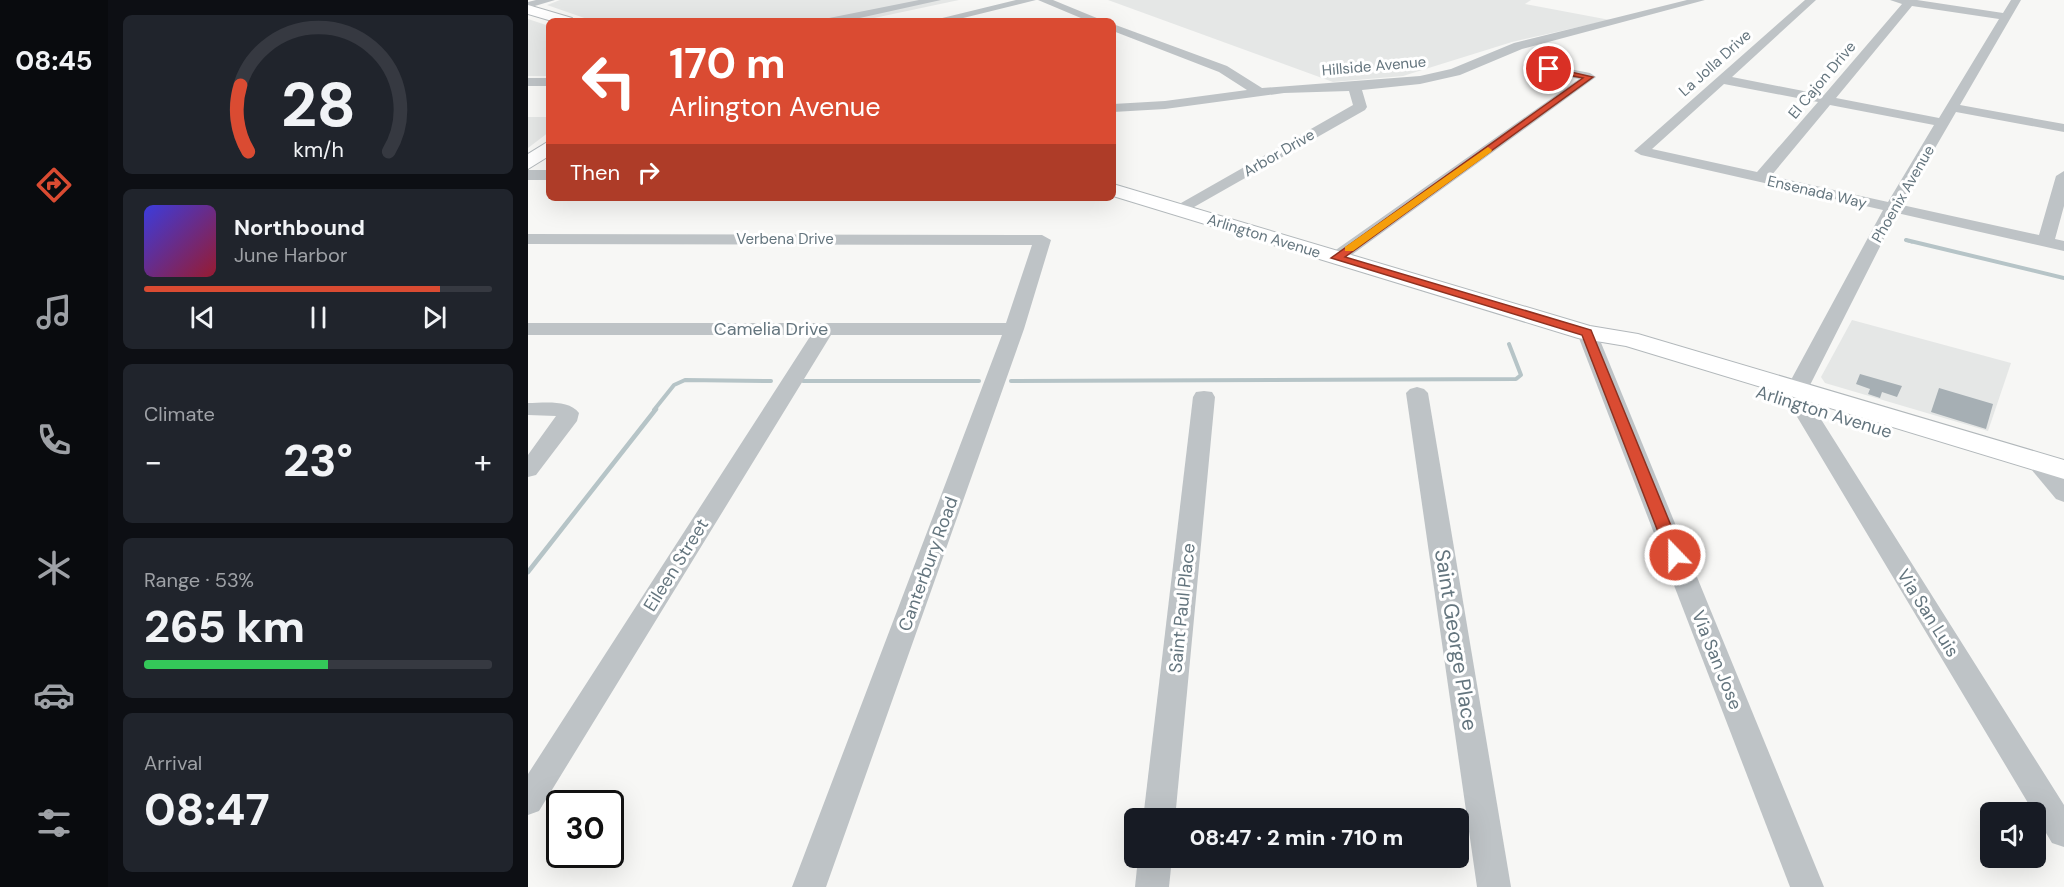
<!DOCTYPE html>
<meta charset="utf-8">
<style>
body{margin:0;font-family:"DM Sans",sans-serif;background:#20242c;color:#f1f3f6;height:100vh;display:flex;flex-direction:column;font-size:22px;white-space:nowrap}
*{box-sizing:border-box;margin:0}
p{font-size:20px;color:#9ea1a6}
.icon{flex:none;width:33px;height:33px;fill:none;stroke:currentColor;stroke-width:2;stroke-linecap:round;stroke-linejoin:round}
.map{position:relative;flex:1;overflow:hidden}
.drawer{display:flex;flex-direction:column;gap:15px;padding:15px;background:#0d0f14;width:420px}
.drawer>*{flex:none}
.top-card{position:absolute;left:18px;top:18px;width:570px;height:183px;border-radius:9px;box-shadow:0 6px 24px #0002;background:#da4b32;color:#fff;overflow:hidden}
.fabs{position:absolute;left:1452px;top:802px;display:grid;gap:12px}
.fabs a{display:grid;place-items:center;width:66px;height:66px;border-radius:9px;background:#171b24;box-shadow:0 6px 24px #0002;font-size:30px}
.speed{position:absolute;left:18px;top:790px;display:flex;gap:12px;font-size:30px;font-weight:700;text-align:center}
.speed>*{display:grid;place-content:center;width:78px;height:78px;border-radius:50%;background:#171b24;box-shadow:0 6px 24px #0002;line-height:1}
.speed .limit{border:3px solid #111;border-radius:9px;background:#fff;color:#111}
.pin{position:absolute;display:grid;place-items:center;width:51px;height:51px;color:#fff;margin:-26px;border:3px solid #fff;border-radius:50%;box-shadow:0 2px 6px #0007}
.me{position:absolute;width:66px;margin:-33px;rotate:338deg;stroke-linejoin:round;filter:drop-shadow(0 0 4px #0008)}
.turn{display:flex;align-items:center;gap:21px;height:126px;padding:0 24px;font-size:27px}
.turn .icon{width:78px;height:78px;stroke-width:2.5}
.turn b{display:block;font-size:42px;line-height:51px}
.then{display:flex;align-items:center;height:57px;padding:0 24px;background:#0003;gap:12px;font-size:22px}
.big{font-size:45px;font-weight:800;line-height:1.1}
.drawer .widget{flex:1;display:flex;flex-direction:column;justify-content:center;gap:9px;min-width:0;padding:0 21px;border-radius:9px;background:#20242c}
.drawer .dial{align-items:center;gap:0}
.dial svg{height:156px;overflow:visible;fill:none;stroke:#363941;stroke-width:7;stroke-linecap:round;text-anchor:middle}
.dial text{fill:#f1f3f6;stroke:none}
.song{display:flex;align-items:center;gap:18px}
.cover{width:72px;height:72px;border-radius:9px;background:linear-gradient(135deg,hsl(240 70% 55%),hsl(350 70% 35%))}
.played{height:6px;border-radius:3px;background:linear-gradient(90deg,#da4b32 85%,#363941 85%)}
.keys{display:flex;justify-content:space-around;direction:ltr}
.heat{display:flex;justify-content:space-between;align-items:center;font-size:33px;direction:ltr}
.charge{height:9px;border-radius:4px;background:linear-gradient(90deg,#34c759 53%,#363941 0)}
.trip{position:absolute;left:596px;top:808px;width:345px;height:60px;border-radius:9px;background:#171b24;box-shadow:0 6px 24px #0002;font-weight:800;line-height:60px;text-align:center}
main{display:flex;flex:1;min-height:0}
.tab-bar{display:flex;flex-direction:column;width:108px;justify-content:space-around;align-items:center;background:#090b0e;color:#9ea1a6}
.tab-bar .icon{width:42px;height:42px}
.tab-bar .active{color:#da4b32}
.tab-bar b{font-size:27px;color:#f1f3f6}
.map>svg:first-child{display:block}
</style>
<main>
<nav class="tab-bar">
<b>08:45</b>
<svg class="icon active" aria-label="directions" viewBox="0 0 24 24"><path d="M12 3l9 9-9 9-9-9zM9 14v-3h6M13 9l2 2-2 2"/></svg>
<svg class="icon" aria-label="music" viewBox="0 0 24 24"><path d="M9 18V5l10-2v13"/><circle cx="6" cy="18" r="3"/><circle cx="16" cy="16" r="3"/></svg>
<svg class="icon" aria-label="phone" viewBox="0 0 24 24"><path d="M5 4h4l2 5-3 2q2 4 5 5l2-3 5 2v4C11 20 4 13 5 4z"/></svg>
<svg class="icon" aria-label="climate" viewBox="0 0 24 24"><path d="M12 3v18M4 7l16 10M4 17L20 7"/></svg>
<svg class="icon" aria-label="car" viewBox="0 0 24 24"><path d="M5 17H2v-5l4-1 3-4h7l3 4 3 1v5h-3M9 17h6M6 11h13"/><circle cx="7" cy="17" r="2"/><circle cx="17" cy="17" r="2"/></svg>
<svg class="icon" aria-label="filters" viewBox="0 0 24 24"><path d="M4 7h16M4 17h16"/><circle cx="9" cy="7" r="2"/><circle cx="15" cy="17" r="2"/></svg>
</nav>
<section class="drawer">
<div class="widget dial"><svg viewBox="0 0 100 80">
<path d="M14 69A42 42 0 1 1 86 69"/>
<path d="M14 69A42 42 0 0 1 10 35" stroke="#da4b32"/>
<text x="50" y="56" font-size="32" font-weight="700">28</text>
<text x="50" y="72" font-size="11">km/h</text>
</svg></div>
<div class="widget">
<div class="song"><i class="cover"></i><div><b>Northbound</b><p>June Harbor</p></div></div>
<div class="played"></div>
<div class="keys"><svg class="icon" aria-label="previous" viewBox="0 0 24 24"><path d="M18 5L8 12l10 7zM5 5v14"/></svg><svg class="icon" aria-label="pause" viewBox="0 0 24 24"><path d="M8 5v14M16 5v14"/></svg><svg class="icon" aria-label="next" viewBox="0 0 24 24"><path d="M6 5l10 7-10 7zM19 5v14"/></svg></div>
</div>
<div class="widget"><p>Climate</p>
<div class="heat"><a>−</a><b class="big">23°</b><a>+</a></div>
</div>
<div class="widget"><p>Range · 53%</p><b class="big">265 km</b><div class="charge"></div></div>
<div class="widget"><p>Arrival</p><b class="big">08:47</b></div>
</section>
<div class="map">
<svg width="1536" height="887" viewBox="0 0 1536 887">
<rect width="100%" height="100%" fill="#f7f7f5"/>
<!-- built -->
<g fill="#e5e7e6">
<path d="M 32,0 L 431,0 L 332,21 L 65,21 L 19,5 Z"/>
<path d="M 580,0 L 1003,0 L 997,4 L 1082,20 L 984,42 L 875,76 L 805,82 Z"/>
<path d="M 0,19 L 21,26 L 21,76 L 0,76 Z"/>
<path d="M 0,117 L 21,117 L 21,132 L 0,148 Z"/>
<path d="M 1324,320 L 1483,363 L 1460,431 L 1297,383 L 1293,377 Z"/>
</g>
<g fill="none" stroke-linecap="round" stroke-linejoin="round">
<!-- stream-far2 -->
<path stroke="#b6c4c7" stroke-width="3" d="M 1378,240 L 1384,242"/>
<!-- stream-far1 -->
<g stroke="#b6c4c7" stroke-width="4">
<path d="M 1378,240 L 1536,278"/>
<path d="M 275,381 L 451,381"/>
<path d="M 483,381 L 988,379 L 993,375 L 981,344"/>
<path d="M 126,410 L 146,385 L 157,380 L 243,381"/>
</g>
<!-- stream -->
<path stroke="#b6c4c7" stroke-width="4.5" d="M 0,572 L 128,409"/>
</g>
<!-- building -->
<g fill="#a6afb4">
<path d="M 1332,374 L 1374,386 L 1369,397 L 1354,392 L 1352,398 L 1340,394 L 1342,389 L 1328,384 Z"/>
<path d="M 1411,388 L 1465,404 L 1458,429 L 1403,412 Z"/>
</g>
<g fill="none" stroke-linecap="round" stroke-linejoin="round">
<!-- major casing -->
<g stroke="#b2b8bb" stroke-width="2">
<g id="major">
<path d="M 0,5 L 44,18 L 46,21 L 24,21 L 0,14 Z"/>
<path d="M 21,141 L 21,156 L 0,169 L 0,154 Z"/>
<path d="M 585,184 L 1062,326 L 1110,334 L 1536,460 L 1536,479 L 1098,346 L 1050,338 L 585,196 Z"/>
</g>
</g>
<!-- minor -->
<g fill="#bec3c6" fill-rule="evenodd">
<path d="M 8,0 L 27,0 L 0,8 L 0,2 Z"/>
<path d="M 391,0 L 413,0 L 318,21 L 295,21 L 301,18 Z"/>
<path d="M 488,0 L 508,0 L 423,21 L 402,21 Z"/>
<path d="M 510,0 L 525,0 L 576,21 L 560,21 Z"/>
<path d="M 1159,0 L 1177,0 L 994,49 L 932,75 L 892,84 L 834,90 L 839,107 L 837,110 L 652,215 L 644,210 L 646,207 L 825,105 L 821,91 L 756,93 L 637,109 L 585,112 L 585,104 L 637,101 L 719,90 L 691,72 L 585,31 L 585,24 L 699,66 L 734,88 L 892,76 L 923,69 L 986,43 Z"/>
<path d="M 1277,0 L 1288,0 L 1204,77 L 1296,95 L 1374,4 L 1362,0 L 1389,0 L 1475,13 L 1483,0 L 1493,0 L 1432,105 L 1536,124 L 1536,132 L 1428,112 L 1374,205 L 1511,235 L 1528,176 L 1536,171 L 1536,206 L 1527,239 L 1536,241 L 1536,251 L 1369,213 L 1279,391 L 1284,405 L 1536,805 L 1536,847 L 1524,843 L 1262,405 L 1257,391 L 1355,210 L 1113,155 L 1106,151 ZM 1384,6 L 1471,19 L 1411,118 L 1308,98 ZM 1196,84 L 1290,102 L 1229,172 L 1124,149 ZM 1302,105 L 1406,125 L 1360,202 L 1243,176 Z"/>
<path d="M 1001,61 L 1062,73 L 1068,77 L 814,262 L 802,262 L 799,258 L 802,254 L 1051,79 L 997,68 L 995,65 Z"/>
<rect x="0" y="78" width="21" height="8"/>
<rect x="0" y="170" width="21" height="10"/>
<path d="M 0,234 L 514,235 L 523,240 L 496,329 L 298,887 L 264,887 L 474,335 L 303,335 L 11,811 L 0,815 L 0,774 L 283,335 L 0,335 L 0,323 L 478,323 L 504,245 L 0,244 Z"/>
<path d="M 1059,327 L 1069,333 L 1296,887 L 1262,887 L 1049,333 Z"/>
<path d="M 889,387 L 896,389 L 900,393 L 983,887 L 949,887 L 878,393 L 882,389 Z"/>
<path d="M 676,391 L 684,392 L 687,397 L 647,819 L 615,819 L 665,397 L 668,392 Z"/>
<path d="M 0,403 C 15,403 41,399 51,413 L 49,421 L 8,475 L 0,477 L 0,455 L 28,416 L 0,415 Z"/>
<path d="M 1510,456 L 1518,458 L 1536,479 L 1536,502 L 1528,499 L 1498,463 L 1502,458 Z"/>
<path d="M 610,858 L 644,858 L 641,887 L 607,887 Z"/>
</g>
<!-- major -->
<use href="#major" fill="#fff" fill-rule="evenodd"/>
</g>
<!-- route -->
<path fill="#da4b32" stroke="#8e3120" stroke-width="1.5" d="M 1021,67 L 1065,77 L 817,257 L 1063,330 L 1155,555 L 1147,560 L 1139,555 L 1054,335 L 803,258 L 1055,78 L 1019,71 Z"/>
<!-- slow -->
<path fill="#f59e0b" d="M 960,147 L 964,150 L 963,152 L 825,251 L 817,251 L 817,247 Z"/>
<g text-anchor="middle" stroke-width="6" stroke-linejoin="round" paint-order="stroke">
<!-- far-street labels -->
<g font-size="15" fill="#64757e" stroke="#fff">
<text transform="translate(1187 63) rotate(-42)" y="5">La Jolla Drive</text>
<text transform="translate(846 66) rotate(-5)" y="5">Hillside Avenue</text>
<text transform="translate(1294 80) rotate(-50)" y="5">El Cajon Drive</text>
<text transform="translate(751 153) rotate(-30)" y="5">Arbor Drive</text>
<text transform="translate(1289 192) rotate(13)" y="5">Ensenada Way</text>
<text transform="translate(1375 194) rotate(-60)" y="5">Phoenix Avenue</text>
<text transform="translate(736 236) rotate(17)" y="5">Arlington Avenue</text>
<text x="257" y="244">Verbena Drive</text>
</g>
<!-- street labels -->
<g font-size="18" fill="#64757e" stroke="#fff">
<text x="243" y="335">Camelia Drive</text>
<text transform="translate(1296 412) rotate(17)" y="6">Arlington Avenue</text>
<text transform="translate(400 564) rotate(-70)" y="6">Canterbury Road</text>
<text transform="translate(148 565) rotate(-58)" y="6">Eileen Street</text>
<text transform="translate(654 608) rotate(-84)" y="6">Saint Paul Place</text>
<text transform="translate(1400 613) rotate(58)" y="6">Via San Luis</text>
<text transform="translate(1189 660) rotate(68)" y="6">Via San Jose</text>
</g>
<!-- near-street labels -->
<g font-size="21" fill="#64757e" stroke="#fff">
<text transform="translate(928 640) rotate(81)" y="7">Saint George Place</text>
</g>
</g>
</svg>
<div class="fabs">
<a><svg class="icon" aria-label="sound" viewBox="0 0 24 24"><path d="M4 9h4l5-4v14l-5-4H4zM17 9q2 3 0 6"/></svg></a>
</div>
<div class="speed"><div class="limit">30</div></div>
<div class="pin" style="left:1021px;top:69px;background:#d93025"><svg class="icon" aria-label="arrive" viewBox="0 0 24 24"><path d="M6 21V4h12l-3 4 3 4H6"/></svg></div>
<svg class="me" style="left:1147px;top:555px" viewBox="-20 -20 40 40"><circle r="17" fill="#da4b32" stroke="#fff" stroke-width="3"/><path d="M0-11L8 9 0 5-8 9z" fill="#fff"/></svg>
<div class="trip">08:47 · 2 min · 710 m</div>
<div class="top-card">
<div class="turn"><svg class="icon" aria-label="left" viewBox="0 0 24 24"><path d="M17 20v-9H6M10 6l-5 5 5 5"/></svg><div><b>170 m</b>Arlington Avenue</div></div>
<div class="then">Then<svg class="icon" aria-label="right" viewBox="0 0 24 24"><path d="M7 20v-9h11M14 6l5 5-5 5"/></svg></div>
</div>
</div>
</main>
